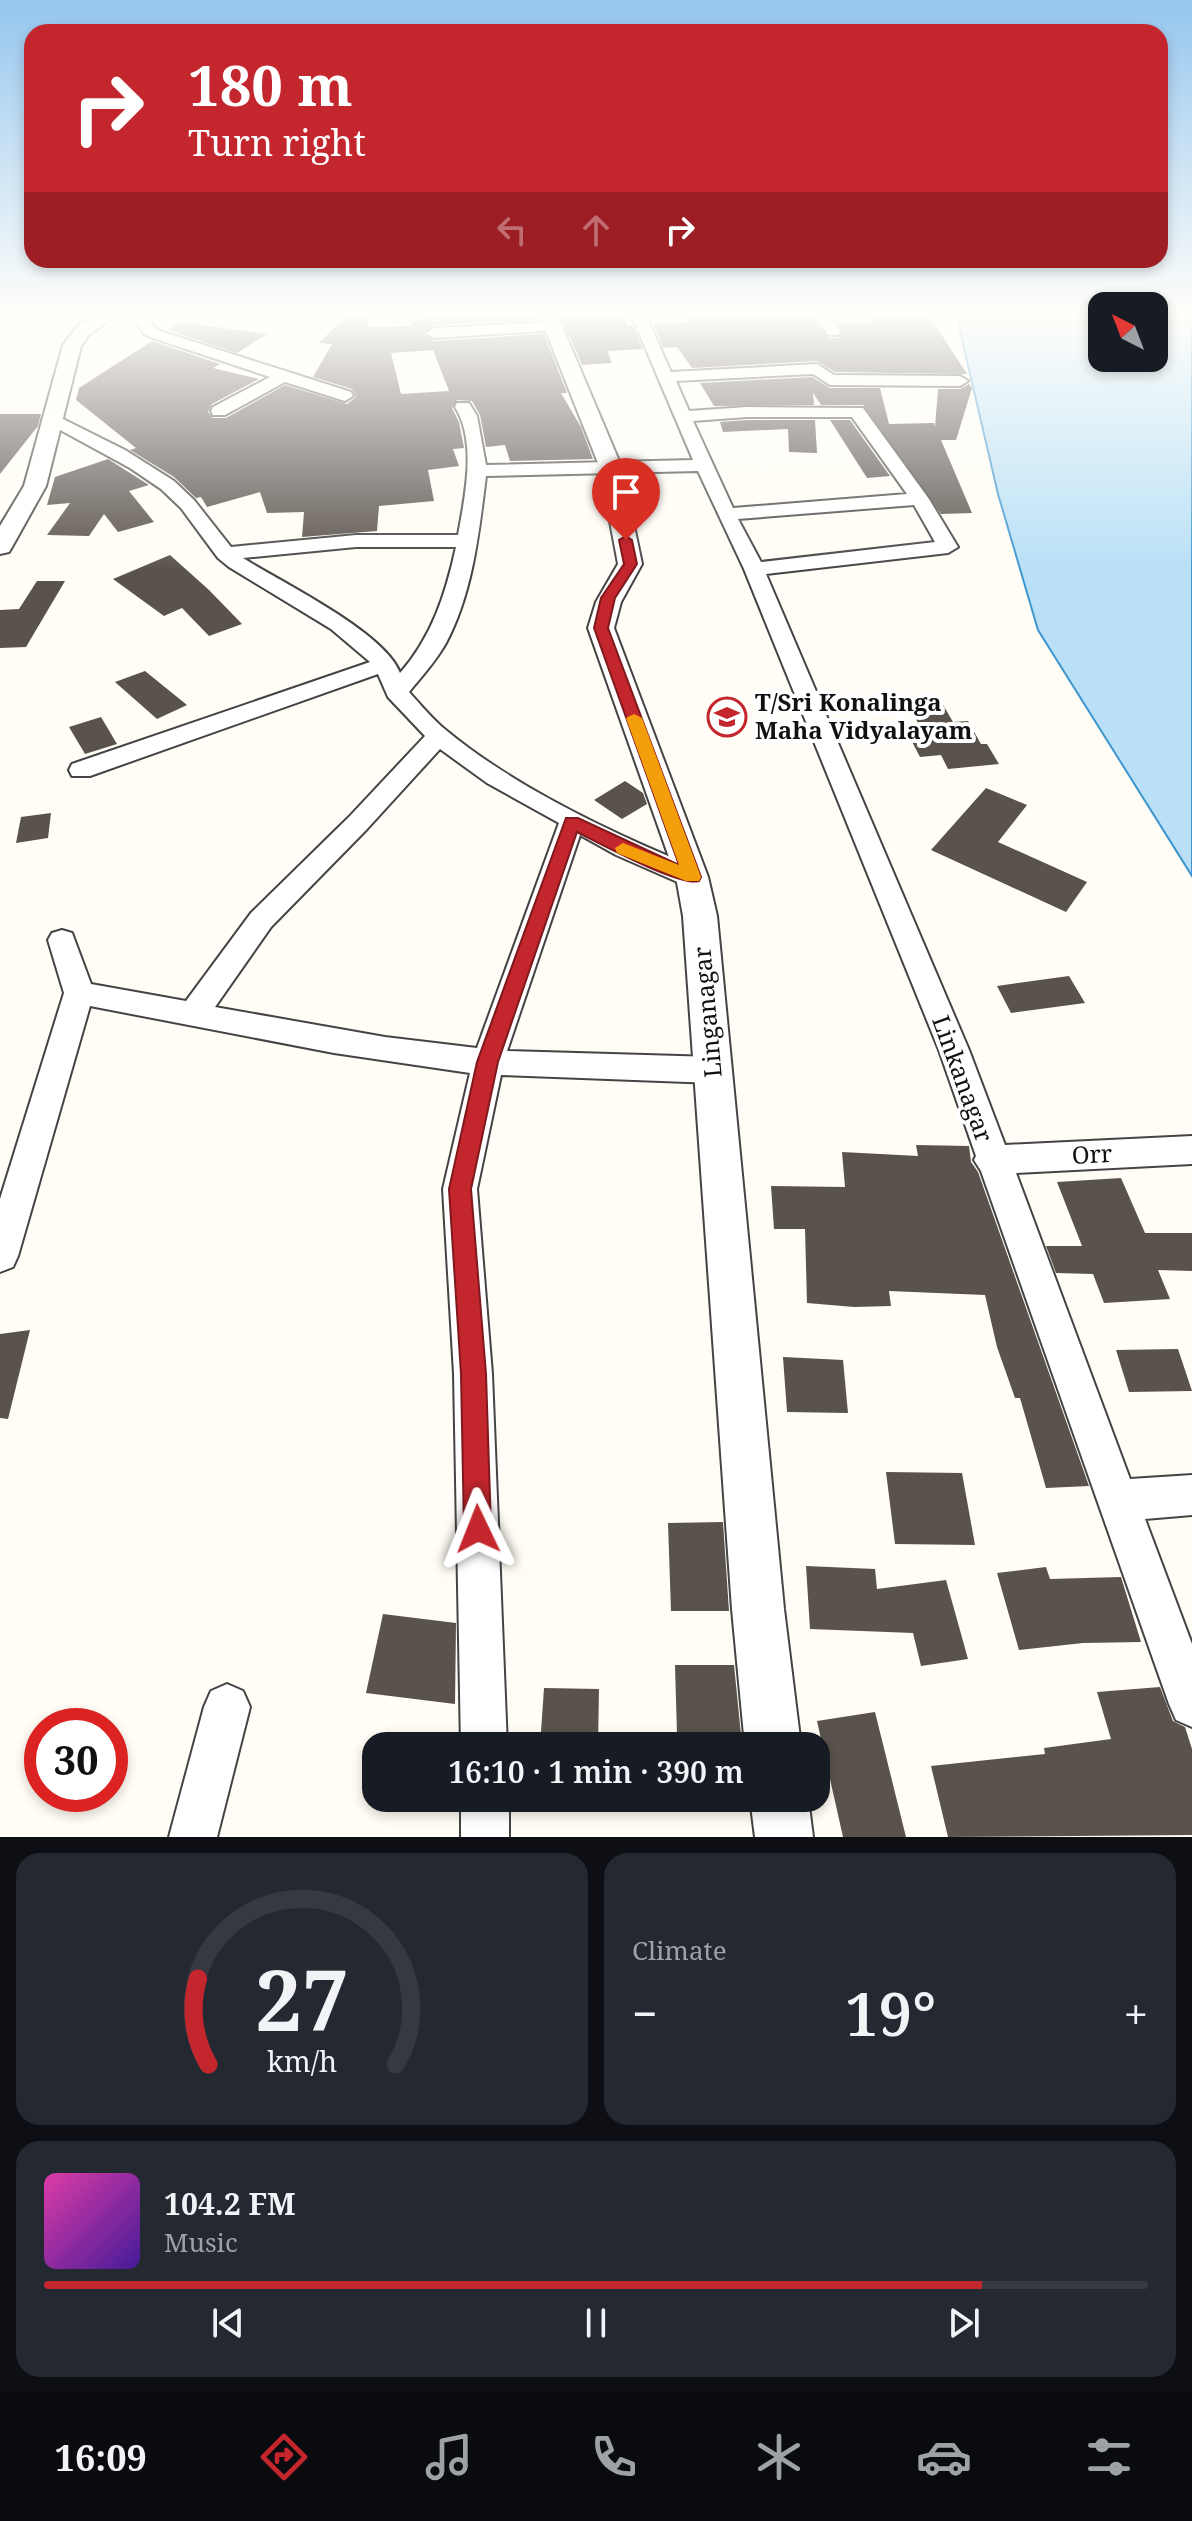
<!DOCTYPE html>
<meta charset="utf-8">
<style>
body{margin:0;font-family:"Noto Serif",serif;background:#242831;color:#f1f3f6;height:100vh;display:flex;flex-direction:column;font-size:30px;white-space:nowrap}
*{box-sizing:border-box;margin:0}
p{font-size:26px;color:#9ea1a6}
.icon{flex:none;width:44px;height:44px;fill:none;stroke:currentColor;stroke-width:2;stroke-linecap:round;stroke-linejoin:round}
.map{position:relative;height:1837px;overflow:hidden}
.panel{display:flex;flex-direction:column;gap:16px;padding:16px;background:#0d0f14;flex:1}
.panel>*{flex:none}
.top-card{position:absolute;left:24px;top:24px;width:1144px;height:244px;border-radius:24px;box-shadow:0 4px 12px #0003;background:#c4262e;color:#fff;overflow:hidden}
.needle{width:52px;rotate:318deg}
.tools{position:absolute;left:1088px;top:292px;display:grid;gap:16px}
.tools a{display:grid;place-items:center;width:80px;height:80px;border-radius:16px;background:#171b24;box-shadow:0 4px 12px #0003;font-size:40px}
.speed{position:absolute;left:24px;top:1708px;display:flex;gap:16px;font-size:40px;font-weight:700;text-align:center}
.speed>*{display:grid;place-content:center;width:104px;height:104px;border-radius:50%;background:#171b24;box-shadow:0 4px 12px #0003;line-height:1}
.speed .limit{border:12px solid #d22;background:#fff;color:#111}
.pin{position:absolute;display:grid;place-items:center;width:68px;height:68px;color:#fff;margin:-82px -34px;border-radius:50% 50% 50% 0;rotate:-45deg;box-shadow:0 0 8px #0007}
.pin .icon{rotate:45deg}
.me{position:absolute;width:88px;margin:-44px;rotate:358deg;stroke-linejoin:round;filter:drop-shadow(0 0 6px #0008)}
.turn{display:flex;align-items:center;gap:28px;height:168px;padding:0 32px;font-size:36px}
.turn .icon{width:104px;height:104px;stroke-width:2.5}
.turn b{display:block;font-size:56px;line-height:68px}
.lanes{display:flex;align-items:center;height:76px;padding:0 32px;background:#0003;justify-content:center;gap:40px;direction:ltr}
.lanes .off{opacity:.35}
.big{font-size:60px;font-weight:600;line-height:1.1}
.panel .tile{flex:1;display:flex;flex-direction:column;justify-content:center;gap:12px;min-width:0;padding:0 28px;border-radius:24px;background:#242831}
.panel .dial{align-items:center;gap:0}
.dial svg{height:208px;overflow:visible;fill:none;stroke:#363941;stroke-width:7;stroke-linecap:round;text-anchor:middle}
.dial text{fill:#f1f3f6;stroke:none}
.song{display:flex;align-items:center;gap:24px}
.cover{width:96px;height:96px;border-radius:12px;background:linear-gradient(135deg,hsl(320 70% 55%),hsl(260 70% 35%))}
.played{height:8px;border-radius:4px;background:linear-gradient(90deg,#c4262e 85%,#363941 85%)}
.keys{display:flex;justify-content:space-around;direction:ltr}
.heat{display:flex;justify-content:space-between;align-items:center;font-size:44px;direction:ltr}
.panel .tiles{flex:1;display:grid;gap:16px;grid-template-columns:1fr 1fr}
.tile:last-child{grid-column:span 2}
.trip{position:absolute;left:362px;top:1732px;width:468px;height:80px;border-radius:24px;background:#171b24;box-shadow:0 4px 12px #0003;font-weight:600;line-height:80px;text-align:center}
.menu{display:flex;height:128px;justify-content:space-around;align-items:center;background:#090b0e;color:#9ea1a6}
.menu .icon{width:56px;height:56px}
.menu .active{color:#c4262e}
.menu b{font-size:36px;color:#f1f3f6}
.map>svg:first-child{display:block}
</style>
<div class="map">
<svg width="1192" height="1837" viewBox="0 0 1192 1837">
<rect width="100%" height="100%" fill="#fffdf5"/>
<!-- water -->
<path fill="#b9e0f7" stroke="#3f96cf" stroke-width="2" d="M 961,314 L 1102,314 L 1102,358 L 1154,358 L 1154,314 L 1192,314 L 1192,876 L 1038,630 L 998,494 L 959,327 Z"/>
<!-- building -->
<g fill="#5a524d" fill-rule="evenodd">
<path d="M 348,314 L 370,314 L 367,327 L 411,326 L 414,318 L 426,319 L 427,314 L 536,314 L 538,320 L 434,325 L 423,334 L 434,341 L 544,334 L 567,393 L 561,393 L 581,427 L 593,459 L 510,461 L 505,445 L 486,447 L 480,415 L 472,401 L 457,400 L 452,408 L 459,422 L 464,448 L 453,449 L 459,466 L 428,470 L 434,501 L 379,506 L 377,531 L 302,537 L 304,512 L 267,513 L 260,492 L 207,507 L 201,497 L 196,498 L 174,477 L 130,450 L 136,448 L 76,400 L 79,388 L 152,341 L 220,364 L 213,368 L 259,379 L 212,404 L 208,412 L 213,418 L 226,418 L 285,385 L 347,404 L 356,397 L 352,389 L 313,377 L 332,344 L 319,343 ZM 433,350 L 449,391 L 401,394 L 391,353 Z"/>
<path d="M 560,314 L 623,314 L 628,326 L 633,326 L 643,349 L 607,351 L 612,363 L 582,365 Z"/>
<path d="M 684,314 L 775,314 L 775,317 L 810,315 L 828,338 L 838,338 L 843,334 L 838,323 L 872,323 L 870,314 L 928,314 L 967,374 L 835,372 L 817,361 L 692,368 L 677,347 L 663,348 L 653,324 L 689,322 Z"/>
<path d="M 181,322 L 267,334 L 237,353 L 168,330 Z"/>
<path d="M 812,377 L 830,388 L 880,388 L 889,424 L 934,423 L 935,427 L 938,389 L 960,389 L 969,384 L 972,388 L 956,440 L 941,440 L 972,513 L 941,514 L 863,405 L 821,405 L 813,393 L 814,405 L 714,406 L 700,383 Z"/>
<path d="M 0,414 L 41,414 L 38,426 L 0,474 Z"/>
<path d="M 747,420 L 815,420 L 817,453 L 789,452 L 788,429 L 723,432 L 720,422 Z"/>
<path d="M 830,420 L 850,420 L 890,476 L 867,478 Z"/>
<path d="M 108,459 L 149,485 L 129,491 L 154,522 L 118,532 L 104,514 L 89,536 L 47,535 L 70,503 L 47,505 L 55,477 Z"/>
<path d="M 170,555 L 209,590 L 242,624 L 209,636 L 182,608 L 164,616 L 113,579 Z"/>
<path d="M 37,581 L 65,581 L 26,647 L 0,648 L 0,610 L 19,609 Z"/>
<path d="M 145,671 L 187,705 L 157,719 L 115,682 Z"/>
<path d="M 938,696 L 953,722 L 968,721 L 981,744 L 987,744 L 999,764 L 948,769 L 941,755 L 920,757 L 908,734 L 923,733 L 906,699 Z"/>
<path d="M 101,717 L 117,744 L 85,754 L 69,727 Z"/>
<path d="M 625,781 L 643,793 L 647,804 L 622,819 L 594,800 Z"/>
<path d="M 986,788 L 1027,805 L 998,842 L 1087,882 L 1066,912 L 931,850 Z"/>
<path d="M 51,813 L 48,838 L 16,843 L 21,817 Z"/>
<path d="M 1069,976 L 1085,1003 L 1011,1013 L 997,986 Z"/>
<path d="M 916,1145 L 969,1146 L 971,1162 L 978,1172 L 1089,1486 L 1046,1488 L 1020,1398 L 1015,1398 L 997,1347 L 985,1295 L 889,1291 L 891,1306 L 854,1307 L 807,1303 L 805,1229 L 774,1229 L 771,1186 L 845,1187 L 842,1152 L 918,1156 Z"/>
<path d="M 1121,1178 L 1145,1233 L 1192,1233 L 1192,1271 L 1158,1270 L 1170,1299 L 1104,1303 L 1093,1274 L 1056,1273 L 1046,1246 L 1082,1246 L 1057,1182 Z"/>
<path d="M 30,1330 L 8,1419 L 0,1418 L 0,1334 Z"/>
<path d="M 1178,1349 L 1192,1391 L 1129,1392 L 1116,1350 Z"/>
<path d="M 783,1357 L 843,1360 L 848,1413 L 787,1412 Z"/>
<path d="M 886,1472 L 962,1473 L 975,1545 L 895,1544 Z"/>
<path d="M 723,1522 L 729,1611 L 671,1611 L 668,1523 Z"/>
<path d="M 806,1566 L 875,1569 L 877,1589 L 946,1580 L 968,1659 L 921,1666 L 913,1633 L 810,1629 Z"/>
<path d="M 1046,1567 L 1050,1579 L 1121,1577 L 1141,1642 L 1083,1643 L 1019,1650 L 997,1573 Z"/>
<path d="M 383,1614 L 456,1623 L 455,1704 L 366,1693 Z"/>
<path d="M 675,1665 L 734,1665 L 741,1735 L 677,1735 Z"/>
<path d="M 1160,1687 L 1173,1721 L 1185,1727 L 1192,1749 L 1192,1835 L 948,1837 L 931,1766 L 1045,1754 L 1044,1748 L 1111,1739 L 1097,1692 Z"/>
<path d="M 544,1688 L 599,1689 L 598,1746 L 540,1746 Z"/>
<path d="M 875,1712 L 906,1837 L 843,1837 L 817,1721 Z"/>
</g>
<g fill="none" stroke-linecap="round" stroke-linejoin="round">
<!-- minor casing -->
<g stroke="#444" stroke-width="4">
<g id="minor">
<path d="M 132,314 L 146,314 L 155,328 L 160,331 L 351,392 L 353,396 L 345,401 L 285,382 L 225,415 L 213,415 L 211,411 L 213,407 L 270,377 L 150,337 L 144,334 Z"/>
<path d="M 631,314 L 645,314 L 671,372 L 817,364 L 834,375 L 960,376 L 968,381 L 960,386 L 830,385 L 813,374 L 676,381 L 689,411 L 747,407 L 863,408 L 929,499 L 958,547 L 948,553 L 766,574 L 969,1050 L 1005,1145 L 1192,1136 L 1192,1164 L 1016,1173 L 1130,1479 L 1192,1475 L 1192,1515 L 1145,1519 L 1192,1644 L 1192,1727 L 1176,1720 L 1169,1704 L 981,1171 L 974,1160 L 976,1156 L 939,1050 L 744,569 L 698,471 L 486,476 C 479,532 473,592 446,643 C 436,661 422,676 409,692 C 421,705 433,720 447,731 C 516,788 620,837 702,870 L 706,877 L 702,884 L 692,886 L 682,884 L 616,855 L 580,835 L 507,1051 L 714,1057 L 725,1061 L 730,1070 L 725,1079 L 714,1083 L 501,1075 L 477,1189 L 492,1374 L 507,1746 L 461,1746 L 454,1374 L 443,1189 L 470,1073 L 334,1053 L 90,1006 L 18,1256 L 13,1267 L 0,1272 L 0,1199 L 64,993 L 48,940 L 52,933 L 62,930 L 72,933 L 91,984 L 186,1001 L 251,913 L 349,817 L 425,736 L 388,697 L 378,674 L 90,776 L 72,776 L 69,770 L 72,764 L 370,662 L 331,629 L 229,567 L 218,558 L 181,508 L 161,489 L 130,468 L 42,420 L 45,416 L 57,416 L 125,450 L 174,481 L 194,500 L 231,547 L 356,535 L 458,535 C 465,497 477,441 455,407 L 457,403 L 469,403 L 477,416 L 486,465 L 693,460 ZM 747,417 L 852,417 L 907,494 L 733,508 L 693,421 ZM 914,505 L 935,542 L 761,562 L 738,519 ZM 356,547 L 456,547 C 446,593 432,637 400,673 C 385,632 281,582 243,558 ZM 440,749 L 487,783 L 559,823 L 477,1048 L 385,1037 L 215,1007 L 271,927 L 367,829 Z"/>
<path d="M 813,314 L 828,314 L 841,332 L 838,335 L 828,335 Z"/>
<path d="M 553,322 L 558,324 L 558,330 L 434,338 L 426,333 L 434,328 Z"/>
<path d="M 227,1684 L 243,1691 L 250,1707 L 217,1837 L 169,1837 L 204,1707 L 211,1691 Z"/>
<rect x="461" y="1798" width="48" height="39"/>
</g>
</g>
<!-- tertiary casing -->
<g stroke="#444" stroke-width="4">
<g id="tertiary">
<path d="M 97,314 L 118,314 L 89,335 L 81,346 L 46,486 L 12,547 L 9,552 L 0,554 L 0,526 L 24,486 L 63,345 L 77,327 Z"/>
<path d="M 539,314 L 557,314 L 622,468 L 642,564 L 621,602 L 614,628 L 708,877 L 717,916 L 784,1609 L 801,1746 L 745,1746 L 732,1609 L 683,916 L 676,877 L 588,628 L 596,602 L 618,564 L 600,468 Z"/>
<path d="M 750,1798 L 808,1798 L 813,1837 L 755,1837 Z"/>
</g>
</g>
<!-- minor -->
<use href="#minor" fill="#fff" fill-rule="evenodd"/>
<!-- tertiary -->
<use href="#tertiary" fill="#fff" fill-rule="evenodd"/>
</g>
<!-- sky -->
<linearGradient id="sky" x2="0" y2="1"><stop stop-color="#95c6ee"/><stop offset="0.55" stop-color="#fffefa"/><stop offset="1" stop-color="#fffefa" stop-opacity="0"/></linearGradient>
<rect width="1192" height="571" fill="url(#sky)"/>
<!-- route -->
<path fill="#c4262e" stroke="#7f191e" stroke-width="2" d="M 626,536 L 632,540 L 637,564 L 615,598 L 608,628 L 701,877 L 699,881 C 680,887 597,842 577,832 L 498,1062 L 471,1189 L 486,1374 L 491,1529 L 487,1538 L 478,1542 L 468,1538 L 464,1529 L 461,1374 L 449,1189 L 477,1062 L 566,818 L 578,818 L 679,865 L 594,628 L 601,598 L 624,564 L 619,540 Z"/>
<!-- slow -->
<path fill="#f59e0b" d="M 634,714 L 642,718 L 701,877 L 699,881 L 686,881 L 617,853 L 615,848 L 623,843 L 679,865 L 626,718 Z"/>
<!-- icons -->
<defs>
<g id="school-ring" transform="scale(2)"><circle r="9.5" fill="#fff" stroke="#c4262e" stroke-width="1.5"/><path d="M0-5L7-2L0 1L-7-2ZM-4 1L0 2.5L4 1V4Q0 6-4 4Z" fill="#c4262e"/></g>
</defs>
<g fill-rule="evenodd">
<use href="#school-ring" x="727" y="717"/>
</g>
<g text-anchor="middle" stroke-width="8" stroke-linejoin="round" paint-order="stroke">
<!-- poi labels -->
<g font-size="24" font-weight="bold" fill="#111" stroke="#fff" text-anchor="start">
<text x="755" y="711">T/Sri Konalinga<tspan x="755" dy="28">Maha Vidyalayam</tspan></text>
</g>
<!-- street labels -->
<g font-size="24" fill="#111" stroke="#fff">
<text transform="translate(708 1012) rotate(-95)" y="8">Linganagar</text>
<text transform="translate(962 1079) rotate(70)" y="8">Linkanagar</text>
<text transform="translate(1092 1155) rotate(-3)" y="8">Orr</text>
</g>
</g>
</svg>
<div class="tools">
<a><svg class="needle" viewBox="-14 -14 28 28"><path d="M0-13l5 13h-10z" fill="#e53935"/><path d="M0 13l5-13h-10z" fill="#9ea1a6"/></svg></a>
</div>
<div class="speed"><div class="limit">30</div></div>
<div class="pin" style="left:626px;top:540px;background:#d93025"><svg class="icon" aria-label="arrive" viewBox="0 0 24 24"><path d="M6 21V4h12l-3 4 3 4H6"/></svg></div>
<svg class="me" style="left:478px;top:1529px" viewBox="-20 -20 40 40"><path d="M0-17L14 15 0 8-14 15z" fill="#c4262e" stroke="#fff" stroke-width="4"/></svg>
<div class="trip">16:10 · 1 min · 390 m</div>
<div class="top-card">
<div class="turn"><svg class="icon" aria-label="right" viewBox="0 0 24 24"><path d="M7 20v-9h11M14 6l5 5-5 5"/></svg><div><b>180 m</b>Turn right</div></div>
<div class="lanes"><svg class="icon off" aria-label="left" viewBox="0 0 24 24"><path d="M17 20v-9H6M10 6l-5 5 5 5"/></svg><svg class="icon off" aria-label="ahead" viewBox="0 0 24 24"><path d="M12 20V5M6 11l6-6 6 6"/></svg><svg class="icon" aria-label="right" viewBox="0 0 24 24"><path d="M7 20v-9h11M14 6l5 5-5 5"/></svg></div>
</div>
</div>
<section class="panel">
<div class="tiles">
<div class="tile dial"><svg viewBox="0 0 100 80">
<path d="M14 69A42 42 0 1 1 86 69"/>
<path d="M14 69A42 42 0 0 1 10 36" stroke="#c4262e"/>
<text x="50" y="56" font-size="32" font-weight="700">27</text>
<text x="50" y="72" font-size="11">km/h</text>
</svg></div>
<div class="tile"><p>Climate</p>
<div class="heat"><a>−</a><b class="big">19°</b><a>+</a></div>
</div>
<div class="tile">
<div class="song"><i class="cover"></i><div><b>104.2 FM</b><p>Music</p></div></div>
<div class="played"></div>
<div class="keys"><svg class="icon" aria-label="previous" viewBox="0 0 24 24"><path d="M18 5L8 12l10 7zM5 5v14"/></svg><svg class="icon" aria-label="pause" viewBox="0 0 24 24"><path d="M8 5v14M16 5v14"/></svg><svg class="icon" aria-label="next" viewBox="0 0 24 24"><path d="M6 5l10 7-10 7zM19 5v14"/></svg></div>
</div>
</div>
</section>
<nav class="menu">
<b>16:09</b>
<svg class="icon active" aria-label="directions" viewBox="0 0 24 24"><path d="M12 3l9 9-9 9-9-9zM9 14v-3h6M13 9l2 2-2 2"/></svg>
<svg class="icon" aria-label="music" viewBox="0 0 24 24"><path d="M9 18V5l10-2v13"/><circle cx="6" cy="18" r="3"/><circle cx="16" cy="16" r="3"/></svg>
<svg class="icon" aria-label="phone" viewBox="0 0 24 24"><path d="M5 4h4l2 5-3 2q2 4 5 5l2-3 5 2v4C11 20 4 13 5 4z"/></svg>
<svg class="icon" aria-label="climate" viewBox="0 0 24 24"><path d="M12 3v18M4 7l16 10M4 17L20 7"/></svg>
<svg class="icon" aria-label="car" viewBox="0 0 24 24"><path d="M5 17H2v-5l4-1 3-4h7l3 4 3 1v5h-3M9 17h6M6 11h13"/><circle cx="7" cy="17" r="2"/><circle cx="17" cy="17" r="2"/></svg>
<svg class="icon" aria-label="filters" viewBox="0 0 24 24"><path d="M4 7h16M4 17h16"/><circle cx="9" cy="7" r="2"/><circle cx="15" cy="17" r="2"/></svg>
</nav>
